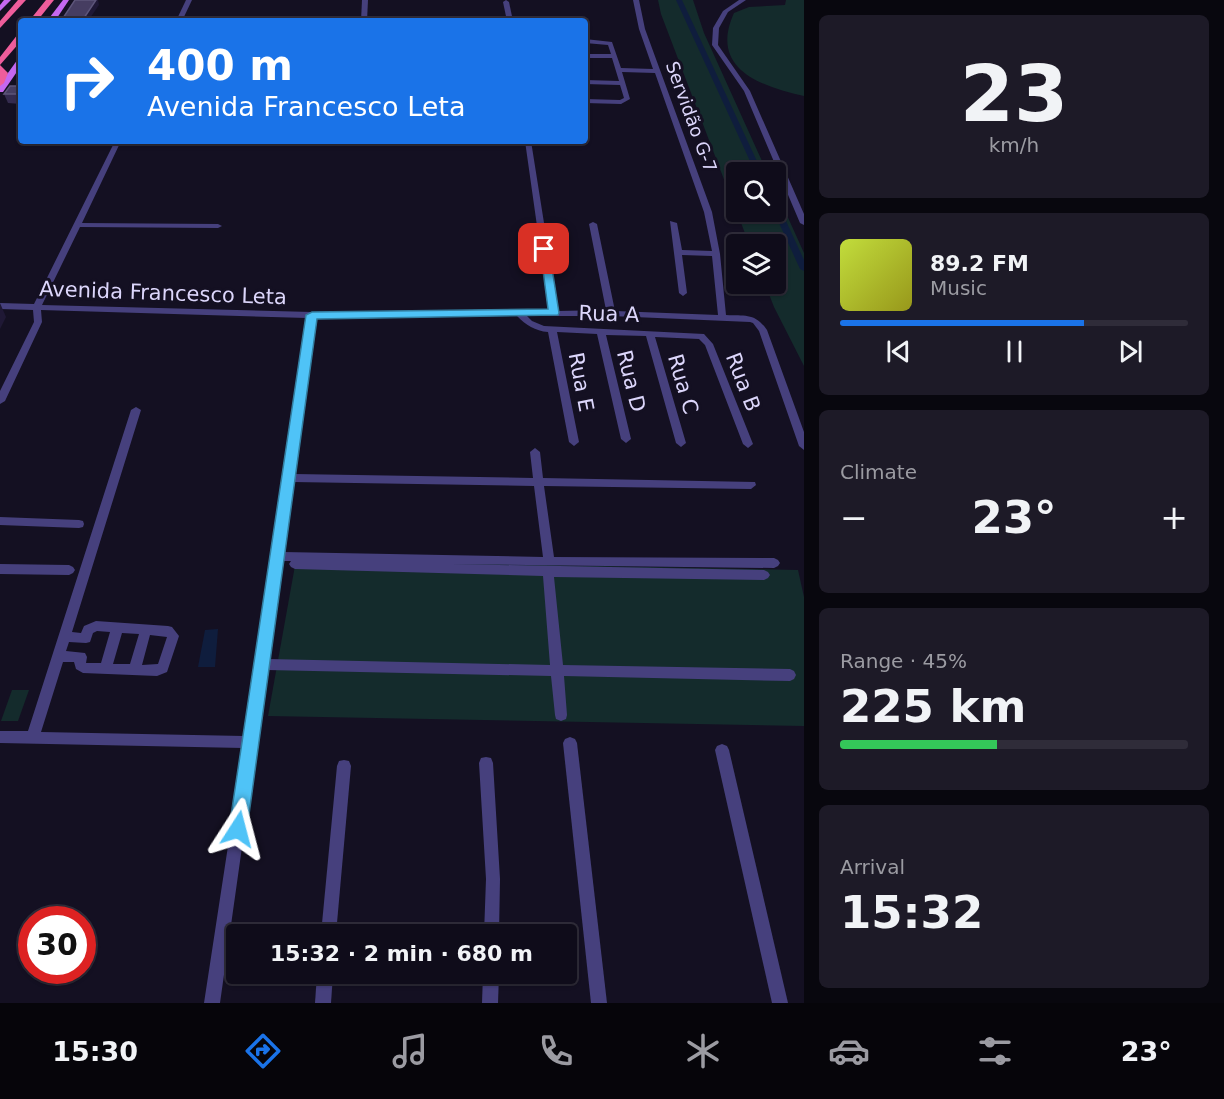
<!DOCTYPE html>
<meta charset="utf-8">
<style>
body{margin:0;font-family:"DejaVu Sans",sans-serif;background:#1d1a27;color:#f1f3f6;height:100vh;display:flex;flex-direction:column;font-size:22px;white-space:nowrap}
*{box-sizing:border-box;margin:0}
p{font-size:20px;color:#9b9ba2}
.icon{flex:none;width:33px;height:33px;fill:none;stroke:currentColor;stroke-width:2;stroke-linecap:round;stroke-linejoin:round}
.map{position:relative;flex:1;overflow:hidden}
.side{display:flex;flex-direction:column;gap:15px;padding:15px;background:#08070e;width:420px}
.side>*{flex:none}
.banner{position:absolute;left:18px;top:18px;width:570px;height:126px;border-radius:6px;box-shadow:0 2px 4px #0004,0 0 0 2px #2f2c39;background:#1a73e8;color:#fff;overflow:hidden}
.buttons{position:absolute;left:726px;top:162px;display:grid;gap:12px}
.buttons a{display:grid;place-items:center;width:60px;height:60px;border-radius:6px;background:#0f0c1a;box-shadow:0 2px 4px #0004,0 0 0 2px #2f2c39;font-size:30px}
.speed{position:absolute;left:18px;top:906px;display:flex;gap:12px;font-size:30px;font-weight:700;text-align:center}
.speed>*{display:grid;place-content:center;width:78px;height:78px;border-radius:50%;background:#0f0c1a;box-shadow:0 2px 4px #0004,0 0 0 2px #2f2c39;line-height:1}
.speed .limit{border:9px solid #d22;background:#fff;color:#111}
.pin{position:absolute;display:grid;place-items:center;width:51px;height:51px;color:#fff;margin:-26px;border-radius:12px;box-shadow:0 3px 9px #0006}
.me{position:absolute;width:66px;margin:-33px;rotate:9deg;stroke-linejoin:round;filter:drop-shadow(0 0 4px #0008)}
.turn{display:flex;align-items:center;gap:21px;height:126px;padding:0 30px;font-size:27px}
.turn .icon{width:78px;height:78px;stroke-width:2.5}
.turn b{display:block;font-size:42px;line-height:51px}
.big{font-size:45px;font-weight:700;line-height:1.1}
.side .tile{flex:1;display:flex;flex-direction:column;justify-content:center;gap:9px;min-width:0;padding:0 21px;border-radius:9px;background:#1d1a27}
.side .dial{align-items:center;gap:0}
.dial b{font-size:78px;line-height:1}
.song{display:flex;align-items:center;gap:18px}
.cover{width:72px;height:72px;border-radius:9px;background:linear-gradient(135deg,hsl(70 70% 55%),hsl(60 70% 35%))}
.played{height:6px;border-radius:3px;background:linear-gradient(90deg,#1a73e8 70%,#2f2c39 70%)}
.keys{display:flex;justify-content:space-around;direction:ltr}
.heat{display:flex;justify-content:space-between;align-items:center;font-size:33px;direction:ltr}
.charge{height:9px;border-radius:4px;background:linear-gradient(90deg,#34c759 45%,#2f2c39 0)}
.trip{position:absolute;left:226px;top:924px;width:351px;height:60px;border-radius:6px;background:#0f0c1a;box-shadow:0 2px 4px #0004,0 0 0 2px #2f2c39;font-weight:700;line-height:60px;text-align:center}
.tab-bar{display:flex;height:96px;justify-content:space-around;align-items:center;background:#06050a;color:#9b9ba2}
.tab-bar .icon{width:42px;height:42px}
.tab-bar .current{color:#1a73e8}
.tab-bar b{font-size:27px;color:#f1f3f6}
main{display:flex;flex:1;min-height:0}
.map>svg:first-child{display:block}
</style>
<main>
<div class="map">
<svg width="804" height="1003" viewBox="0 0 804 1003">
<rect width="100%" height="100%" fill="#141022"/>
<!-- green -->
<g fill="#142b2c">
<path d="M 658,0 L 693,0 L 704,33 L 767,172 L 736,172 L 736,211 L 661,14 Z"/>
<path d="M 786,0 L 804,0 L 804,96 C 759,86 709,68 734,13 L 749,7 L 785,5 Z"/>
<path d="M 776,191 L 804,253 L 804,366 L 774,307 L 765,284 L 776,284 L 776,244 L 749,244 L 737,212 L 776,212 Z"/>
<path d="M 296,560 L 798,570 L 804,597 L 804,726 L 268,716 Z"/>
<path d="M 12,690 L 29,690 L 18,721 L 1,721 Z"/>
</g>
<!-- water -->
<path fill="#0f1d3d" d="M 218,629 L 215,667 L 198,667 L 205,630 Z"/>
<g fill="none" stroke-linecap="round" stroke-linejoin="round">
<!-- canal -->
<g fill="#0f1d3d" fill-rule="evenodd">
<path d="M 676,0 L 682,0 L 762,172 L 755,172 Z"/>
<path d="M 776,206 L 780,208 L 804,260 L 804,271 L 800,269 L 774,212 L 776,212 Z"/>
</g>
<!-- minor -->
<g fill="#46407d" fill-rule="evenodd">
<path d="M 186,0 L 192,0 L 182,21 L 176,21 Z"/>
<path d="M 362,0 L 368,0 L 367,21 L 361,21 Z"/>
<path d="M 506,0 L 509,2 L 513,21 L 507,21 L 503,2 Z"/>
<path d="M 633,0 L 639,0 L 645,29 L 712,212 L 720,254 L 726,315 C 746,316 755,313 767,330 L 804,432 L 804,450 L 799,446 L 759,331 L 753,323 L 750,322 L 611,316 L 527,316 L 532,321 L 544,326 L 704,334 L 713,344 L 753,444 L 748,448 L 743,444 L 705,345 L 699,339 L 655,337 L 686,443 L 681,447 L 676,443 L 646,336 L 606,335 L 631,439 L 626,443 L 621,439 L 597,334 L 557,332 L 579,442 L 574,446 L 569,442 L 548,332 C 535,331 526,325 517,316 L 316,318 L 294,474 L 533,478 L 530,452 L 535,448 L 540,452 L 543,478 L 755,482 L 756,485 L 751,489 L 544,486 L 554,557 L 774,558 L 778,560 L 780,563 L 778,566 L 774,568 L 449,564 L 764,570 L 768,572 L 770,575 L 768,578 L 764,580 L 554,577 L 563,665 L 790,669 L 794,671 L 796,675 L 794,679 L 790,681 L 564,676 L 567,715 L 566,719 L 561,721 L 556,719 L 555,715 L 551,676 L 267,670 L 220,1003 L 204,1003 L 243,748 L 0,743 L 0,731 L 28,731 L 131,410 L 136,407 L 141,410 L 72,632 L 81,633 L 84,626 L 96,621 L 168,626 L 172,627 L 179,636 L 167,672 L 157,676 L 83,673 L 76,669 L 74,662 L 63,662 L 41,732 L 244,736 L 307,318 L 41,310 L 42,322 L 5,401 L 0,404 L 0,391 L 34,322 L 33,310 L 0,309 L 0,303 L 34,304 L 115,141 L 121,141 L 82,223 L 218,224 L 222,226 L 218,228 L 80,227 L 42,305 L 312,312 L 549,311 L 525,141 L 531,141 L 558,311 L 606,310 L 589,224 L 593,222 L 597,224 L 615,311 L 718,315 L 712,256 L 682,255 L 687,293 L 683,296 L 679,293 L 670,221 L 677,223 L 682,250 L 712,251 L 704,212 L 655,73 L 622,72 L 630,99 L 621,104 L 585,103 L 585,99 L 620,100 L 624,98 L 620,85 L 585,84 L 585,80 L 619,81 L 612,58 L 585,58 L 585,54 L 611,54 L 608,45 L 585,43 L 585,39 L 612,42 L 621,68 L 653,69 L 639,29 ZM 293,482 L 534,486 L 543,557 L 283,552 ZM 282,561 L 291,561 L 289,564 L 291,567 L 295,569 L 543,576 L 550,665 L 268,659 ZM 97,631 L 110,632 L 101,663 L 86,663 L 87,657 L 85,653 L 66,651 L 69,642 L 86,643 L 90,642 L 93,633 ZM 122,633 L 139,634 L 130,664 L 113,664 ZM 150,635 L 167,637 L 158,664 L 142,665 Z"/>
<path d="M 739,0 L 746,0 L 728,12 L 719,28 L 718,45 L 750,91 L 804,214 L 804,225 L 800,223 L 744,91 L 712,45 L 713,28 L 723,11 Z"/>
<path d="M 0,517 L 79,520 L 83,521 L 84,524 L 83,527 L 79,528 L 0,525 Z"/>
<path d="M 0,564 L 69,565 L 73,567 L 75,570 L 73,573 L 69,575 L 0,574 Z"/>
<path d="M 570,737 L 575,739 L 577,743 L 607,1003 L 591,1003 L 563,743 L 565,739 Z"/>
<path d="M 722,744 L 727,746 L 729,750 L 788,1003 L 772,1003 L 715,750 L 717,746 Z"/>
<path d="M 486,757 L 491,758 L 493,763 L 500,879 L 499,934 L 484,934 L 486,879 L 479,763 L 481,758 Z"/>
<path d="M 344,760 L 349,761 L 351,766 L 336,934 L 321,934 L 337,766 L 339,761 Z"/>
<path d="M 317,974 L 333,974 L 331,1003 L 315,1003 Z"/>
<path d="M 483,974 L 499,974 L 498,1003 L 482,1003 Z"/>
</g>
<!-- major -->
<g fill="#c568f0" fill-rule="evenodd">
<path d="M 4,0 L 11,0 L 0,11 L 0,5 Z"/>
<path d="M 63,0 L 69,0 L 55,21 L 47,21 Z"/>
<path d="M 18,59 L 21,59 L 21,66 L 3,92 L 0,92 L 0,84 Z"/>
</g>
<!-- highway -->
<g fill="#ef5d9b" fill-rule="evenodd">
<path d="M 18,0 L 26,0 L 0,28 L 0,21 Z"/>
<path d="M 46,0 L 54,0 L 37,21 L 29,21 Z"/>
<path d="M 18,34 L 21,34 L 21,41 L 0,65 L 8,73 L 4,83 L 0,86 L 0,57 Z"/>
</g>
</g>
<!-- wall -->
<path fill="#342b4f" d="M 21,86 L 21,104 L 8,103 L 4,94 Z"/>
<!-- shaded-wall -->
<g fill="#1f1835">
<path d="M 96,0 L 98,0 L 99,5 L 88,21 L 82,21 Z"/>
<path d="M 0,303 L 6,317 L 0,329 Z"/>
</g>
<!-- building -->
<g fill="#463d61" stroke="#5d557a" stroke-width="1.5">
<path d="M 75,0 L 96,0 L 82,21 L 61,21 Z"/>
<path d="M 10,86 L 21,86 L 21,94 L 4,94 Z"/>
</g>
<!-- route -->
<path fill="#4fc3f7" stroke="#337fa1" stroke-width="1.5" d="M 540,247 L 549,249 L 559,313 L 558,315 L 317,319 L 247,829 L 245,835 L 238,838 L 232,835 L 229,829 L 306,315 L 312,312 L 548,309 Z"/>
<g text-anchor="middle" stroke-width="6" stroke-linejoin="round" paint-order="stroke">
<!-- far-street labels -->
<g font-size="18" fill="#dcd6fb" stroke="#141022">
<text transform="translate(691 117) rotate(70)" y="6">Servidão G-7</text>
</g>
<!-- street labels -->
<g font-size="21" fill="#dcd6fb" stroke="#141022">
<text transform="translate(163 293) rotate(2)" y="7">Avenida Francesco Leta</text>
<text transform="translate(609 314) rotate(2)" y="7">Rua A</text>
<text transform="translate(631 381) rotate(76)" y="7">Rua D</text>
<text transform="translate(581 382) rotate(79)" y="7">Rua E</text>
<text transform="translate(743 382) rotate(69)" y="7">Rua B</text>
<text transform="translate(683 384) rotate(74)" y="7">Rua C</text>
</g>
</g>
</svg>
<div class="buttons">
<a><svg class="icon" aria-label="search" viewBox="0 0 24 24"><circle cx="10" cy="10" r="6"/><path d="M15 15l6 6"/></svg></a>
<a><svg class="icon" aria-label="layers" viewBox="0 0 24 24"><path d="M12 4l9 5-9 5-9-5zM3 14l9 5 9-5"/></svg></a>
</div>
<div class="speed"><div class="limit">30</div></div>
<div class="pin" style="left:544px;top:249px;background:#d93025"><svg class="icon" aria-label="arrive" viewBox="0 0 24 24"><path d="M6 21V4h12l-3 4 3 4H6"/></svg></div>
<svg class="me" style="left:238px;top:829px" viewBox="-20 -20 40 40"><path d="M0-17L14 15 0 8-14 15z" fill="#4fc3f7" stroke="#fff" stroke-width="4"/></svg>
<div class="trip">15:32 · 2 min · 680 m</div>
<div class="banner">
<div class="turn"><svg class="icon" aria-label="right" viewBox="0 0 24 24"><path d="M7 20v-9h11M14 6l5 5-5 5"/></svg><div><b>400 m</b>Avenida Francesco Leta</div></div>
</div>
</div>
<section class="side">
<div class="tile dial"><b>23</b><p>km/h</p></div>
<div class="tile">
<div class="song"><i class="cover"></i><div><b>89.2 FM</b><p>Music</p></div></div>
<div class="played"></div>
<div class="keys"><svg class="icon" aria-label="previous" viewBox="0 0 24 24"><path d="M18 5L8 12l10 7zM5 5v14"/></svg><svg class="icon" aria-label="pause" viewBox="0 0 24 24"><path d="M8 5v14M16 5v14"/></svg><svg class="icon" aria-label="next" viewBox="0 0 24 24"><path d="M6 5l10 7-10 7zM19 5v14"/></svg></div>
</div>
<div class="tile"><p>Climate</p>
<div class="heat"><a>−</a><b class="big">23°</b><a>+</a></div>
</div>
<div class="tile"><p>Range · 45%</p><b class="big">225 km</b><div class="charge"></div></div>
<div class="tile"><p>Arrival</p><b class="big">15:32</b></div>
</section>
</main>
<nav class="tab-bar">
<b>15:30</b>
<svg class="icon current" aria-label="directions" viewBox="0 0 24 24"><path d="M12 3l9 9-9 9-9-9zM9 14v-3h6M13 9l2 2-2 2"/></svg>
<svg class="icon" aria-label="music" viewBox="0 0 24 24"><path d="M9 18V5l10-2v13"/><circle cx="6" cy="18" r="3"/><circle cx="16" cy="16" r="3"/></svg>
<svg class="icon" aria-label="phone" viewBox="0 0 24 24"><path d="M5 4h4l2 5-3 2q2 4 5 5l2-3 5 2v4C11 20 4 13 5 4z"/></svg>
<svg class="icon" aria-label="climate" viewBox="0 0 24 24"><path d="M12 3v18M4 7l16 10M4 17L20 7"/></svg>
<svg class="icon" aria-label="car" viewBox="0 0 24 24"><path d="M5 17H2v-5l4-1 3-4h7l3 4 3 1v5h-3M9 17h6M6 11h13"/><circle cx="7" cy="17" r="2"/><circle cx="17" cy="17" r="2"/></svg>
<svg class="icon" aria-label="filters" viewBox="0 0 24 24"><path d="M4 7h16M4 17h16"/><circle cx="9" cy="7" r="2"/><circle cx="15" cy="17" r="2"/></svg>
<b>23°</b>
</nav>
